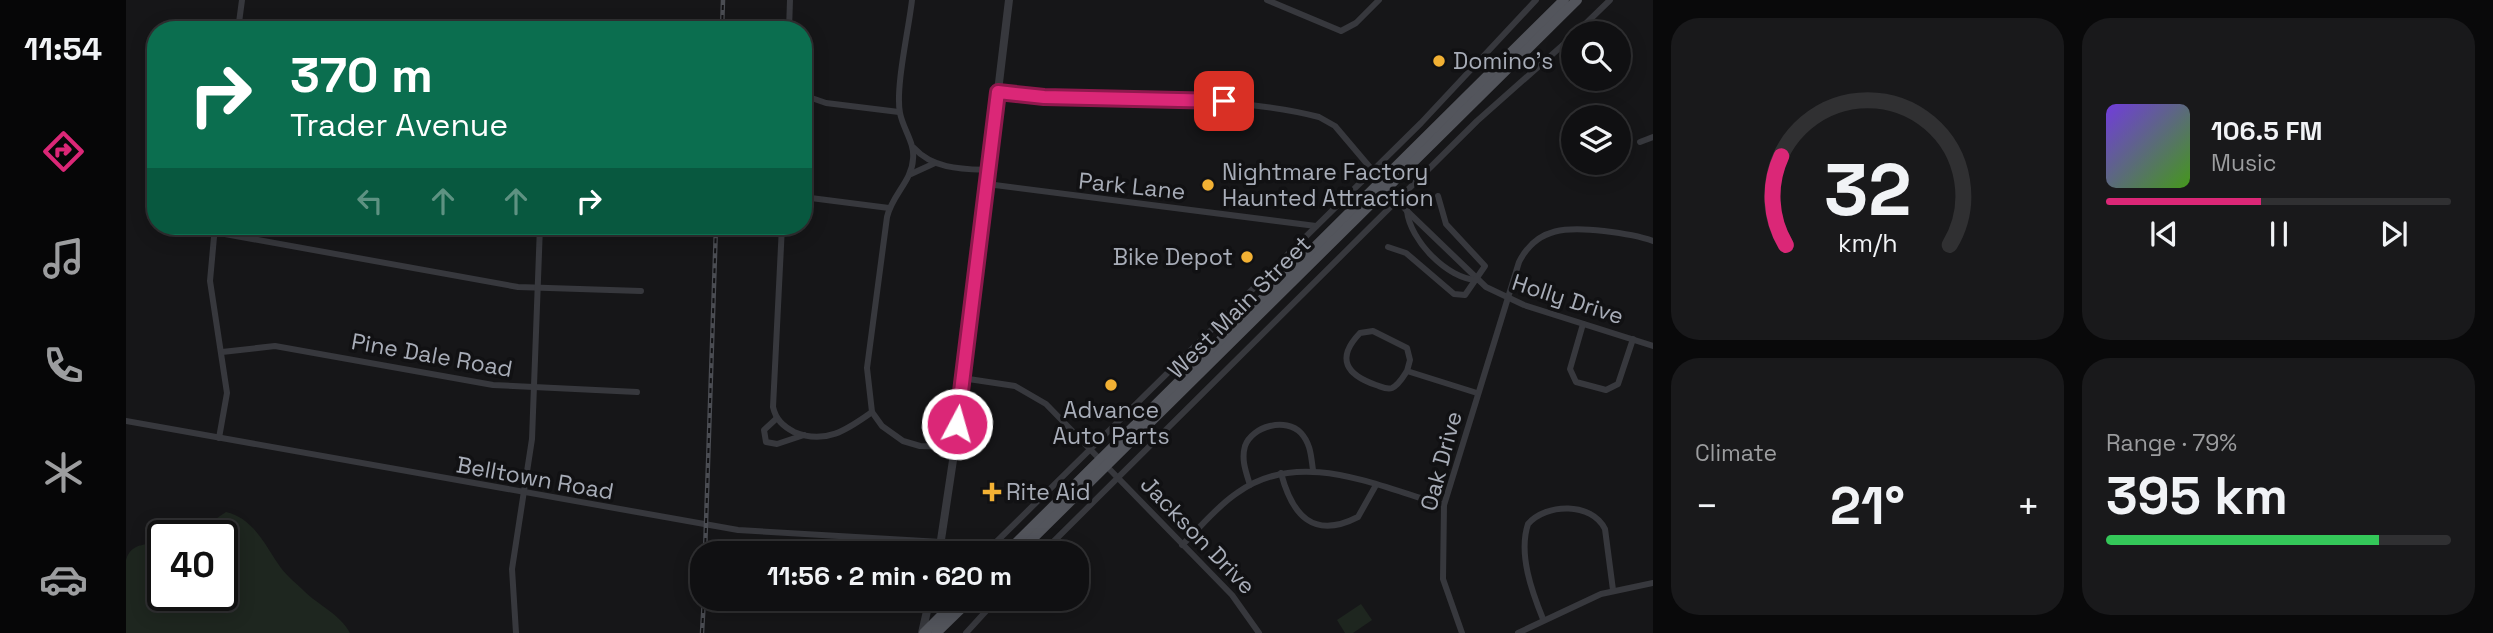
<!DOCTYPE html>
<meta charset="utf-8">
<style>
body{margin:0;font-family:"Space Grotesk",sans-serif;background:#19191b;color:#f1f3f6;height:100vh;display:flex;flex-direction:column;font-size:26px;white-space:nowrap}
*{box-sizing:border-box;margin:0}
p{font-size:23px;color:#9c9d9f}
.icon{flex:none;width:38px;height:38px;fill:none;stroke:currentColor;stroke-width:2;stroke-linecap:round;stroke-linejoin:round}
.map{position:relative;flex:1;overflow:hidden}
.side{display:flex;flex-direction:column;gap:18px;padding:18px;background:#09090a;width:840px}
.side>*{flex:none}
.hud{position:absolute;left:21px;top:21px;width:665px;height:214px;border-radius:28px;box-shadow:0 4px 18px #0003,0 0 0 2px #303032;background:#0b6e4f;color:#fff;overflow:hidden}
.fabs{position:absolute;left:1435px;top:21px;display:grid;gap:14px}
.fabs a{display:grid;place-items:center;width:70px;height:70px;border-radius:50%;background:#101012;box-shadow:0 4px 18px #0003,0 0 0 2px #303032;font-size:35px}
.speed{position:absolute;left:21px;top:520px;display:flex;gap:14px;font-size:35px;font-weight:700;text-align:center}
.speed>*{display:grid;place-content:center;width:91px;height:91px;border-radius:50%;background:#101012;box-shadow:0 4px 18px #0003,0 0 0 2px #303032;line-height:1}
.speed .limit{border:4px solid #111;border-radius:10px;background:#fff;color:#111}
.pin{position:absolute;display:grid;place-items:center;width:60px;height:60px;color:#fff;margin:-30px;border-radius:14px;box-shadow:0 4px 10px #0006}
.me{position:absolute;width:77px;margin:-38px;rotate:6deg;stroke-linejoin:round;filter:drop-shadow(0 0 5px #0008)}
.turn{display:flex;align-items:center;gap:24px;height:147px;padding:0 28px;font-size:32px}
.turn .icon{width:91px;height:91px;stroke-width:2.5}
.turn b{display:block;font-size:49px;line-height:60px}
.lanes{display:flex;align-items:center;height:66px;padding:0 28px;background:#0003;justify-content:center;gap:35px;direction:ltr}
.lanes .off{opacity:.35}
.big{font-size:52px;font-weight:700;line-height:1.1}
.side .tile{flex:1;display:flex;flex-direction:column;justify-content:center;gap:10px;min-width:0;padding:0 24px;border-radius:28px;background:#19191b}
.side .dial{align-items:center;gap:0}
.dial svg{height:182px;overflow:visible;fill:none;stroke:#303032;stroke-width:7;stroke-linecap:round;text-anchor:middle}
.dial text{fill:#f1f3f6;stroke:none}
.song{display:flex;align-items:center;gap:21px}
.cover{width:84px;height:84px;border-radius:10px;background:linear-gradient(135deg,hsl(260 70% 55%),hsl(100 70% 35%))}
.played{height:7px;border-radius:4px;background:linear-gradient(90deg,#db2777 45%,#303032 45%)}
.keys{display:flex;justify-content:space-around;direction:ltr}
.heat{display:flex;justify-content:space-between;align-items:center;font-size:38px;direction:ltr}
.charge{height:10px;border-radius:5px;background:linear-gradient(90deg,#34c759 79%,#303032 0)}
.side .tiles{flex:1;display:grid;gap:18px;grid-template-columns:repeat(2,1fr)}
.trip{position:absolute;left:564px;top:541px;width:399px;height:70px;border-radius:28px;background:#101012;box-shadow:0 4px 18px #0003,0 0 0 2px #303032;font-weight:700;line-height:70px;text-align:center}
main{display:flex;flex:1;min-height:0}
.tabs{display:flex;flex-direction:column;width:126px;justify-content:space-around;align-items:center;background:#060607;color:#9c9d9f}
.tabs .icon{width:49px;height:49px}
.tabs .current{color:#db2777}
.tabs b{font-size:32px;color:#f1f3f6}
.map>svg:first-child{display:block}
</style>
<main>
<nav class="tabs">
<b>11:54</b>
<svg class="icon current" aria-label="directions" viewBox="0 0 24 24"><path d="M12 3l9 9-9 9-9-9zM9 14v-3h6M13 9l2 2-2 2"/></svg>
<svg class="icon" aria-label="music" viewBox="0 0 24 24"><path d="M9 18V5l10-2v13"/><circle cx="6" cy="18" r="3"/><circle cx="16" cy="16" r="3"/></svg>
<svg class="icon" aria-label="phone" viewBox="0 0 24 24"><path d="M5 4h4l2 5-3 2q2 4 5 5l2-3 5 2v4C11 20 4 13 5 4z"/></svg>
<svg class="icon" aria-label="climate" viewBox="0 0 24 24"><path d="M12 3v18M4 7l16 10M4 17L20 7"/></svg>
<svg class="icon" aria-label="car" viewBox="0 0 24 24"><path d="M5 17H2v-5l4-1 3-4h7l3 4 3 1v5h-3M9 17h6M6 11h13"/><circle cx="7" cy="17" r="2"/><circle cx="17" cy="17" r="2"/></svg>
</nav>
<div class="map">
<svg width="1527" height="633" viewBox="0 0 1527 633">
<rect width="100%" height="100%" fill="#161618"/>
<!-- green -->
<g fill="#1e261f">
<path d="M 100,512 C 128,518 140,547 155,568 C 161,576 171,584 178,591 C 192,605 214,614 224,633 L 0,633 L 0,560 C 6,540 23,547 37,540 L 37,595 L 96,595 L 96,536 L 43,535 L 82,524 Z"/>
<path d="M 1235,604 L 1246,620 L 1227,633 L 1219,633 L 1211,620 Z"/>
</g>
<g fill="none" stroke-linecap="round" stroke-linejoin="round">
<!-- minor -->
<g stroke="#37383d" stroke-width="6">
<path d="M 786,0 C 783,28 769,88 774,113 C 777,129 789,143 787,159 C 786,181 766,195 761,217 L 741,368 L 746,412 L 756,426 L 777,441 L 794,446 L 829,447"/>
<path d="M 1141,0 L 1215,31 L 1230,23 L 1253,0"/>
<path d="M 112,30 L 116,0"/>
<path d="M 663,30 L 664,0"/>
<path d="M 1450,33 L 1484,0"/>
<path d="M 871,92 C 978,108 1087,90 1193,117 L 1209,126 L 1281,211 L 1360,287 L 1398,305 L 1527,346"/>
<path d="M 677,95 L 700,103 L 773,112"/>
<path d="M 1514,142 L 1527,137"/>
<path d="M 788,148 C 807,169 836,169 862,170"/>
<path d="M 785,174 L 809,163"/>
<path d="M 861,184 L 1190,226"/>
<path d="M 677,197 L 763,208"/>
<path d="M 1281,211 C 1284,240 1321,279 1351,280"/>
<path d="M 89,226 L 84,281 L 101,393 L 93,438"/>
<path d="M 656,226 L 647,407 C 650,420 657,426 668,432 C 699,445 721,430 746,412"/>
<path d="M 88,232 L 392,287 L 515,291"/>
<path d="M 1262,247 L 1280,253 L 1328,294 L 1339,295 L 1359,266 L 1320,224 L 1312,196"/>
<path d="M 1457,324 L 1444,369 L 1450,382 L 1480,390 L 1492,384 L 1507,339"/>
<path d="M 96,352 L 149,346 L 367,385 L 511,392"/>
<path d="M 1281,371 C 1277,377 1273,385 1266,388 C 1261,390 1256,387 1250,385 C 1221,375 1209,359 1234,333 L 1247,331 L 1281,348 L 1284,360 L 1281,371 L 1351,393"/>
<path d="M 836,378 L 889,386 L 920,404 L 1106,595 L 1133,633"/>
<path d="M 651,418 L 638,430 L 640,442 L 651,444 L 678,435"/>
<path d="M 0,421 L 612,530 L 815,542"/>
<path d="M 1155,473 C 1166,515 1187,540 1232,517 L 1250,485"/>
<path d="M 1124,485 C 1120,472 1115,460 1119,446 C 1126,426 1160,417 1175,433 C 1185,444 1185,457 1187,470"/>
<path d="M 1056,545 C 1074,528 1090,507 1111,493 C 1175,447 1251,487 1318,505"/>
<path d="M 859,553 L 1295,123 L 1410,0"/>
<path d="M 916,553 L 1351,121 L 1447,36"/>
<path d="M 1417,619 C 1406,592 1392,554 1402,524 C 1420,503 1466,502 1479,529 L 1487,590"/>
<path d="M 390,633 L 386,569 L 406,439 L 414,226"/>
<path d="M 840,633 L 872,598"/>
<path d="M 1336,633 L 1317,579 L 1318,505 L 1393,262 C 1411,226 1443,227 1478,231 C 1495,233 1511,235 1527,241"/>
<path d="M 1392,633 L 1475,594 L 1527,583"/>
</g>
<!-- tertiary -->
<g stroke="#37383d" stroke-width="8">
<path d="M 813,553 L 829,447 L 883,0"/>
<path d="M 796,633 L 804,598"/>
</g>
<!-- primary -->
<g stroke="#53555c" stroke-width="10">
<path d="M 880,553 L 1438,0"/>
<path d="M 892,553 L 1451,0"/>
<path d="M 798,633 L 833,598"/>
<path d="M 810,633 L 846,598"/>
</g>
<!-- rail casing -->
<g stroke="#4a4c52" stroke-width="4.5">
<g id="rail">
<path d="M 596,30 L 597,0"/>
<path d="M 579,553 L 590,226"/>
<path d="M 576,633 L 578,598"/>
</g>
</g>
<!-- rail -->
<use href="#rail" stroke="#111113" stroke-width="2" stroke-dasharray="5" stroke-linecap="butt"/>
</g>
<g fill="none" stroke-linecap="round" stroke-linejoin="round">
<!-- route casing -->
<g stroke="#8e194d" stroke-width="18">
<path id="route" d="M 831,424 L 872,92 L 918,97 L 1098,101"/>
</g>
<!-- route -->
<use href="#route" stroke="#db2777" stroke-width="12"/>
</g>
<!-- markers -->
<g fill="#f2b134" stroke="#111113" stroke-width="2.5">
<circle cx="1313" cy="61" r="7"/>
<circle cx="1082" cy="185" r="7"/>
<circle cx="1121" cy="257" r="7"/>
<circle cx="985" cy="385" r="7"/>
<path d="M862.5 481.5h7v7h7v7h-7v7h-7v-7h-7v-7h7z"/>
</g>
<g text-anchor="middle" stroke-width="7" stroke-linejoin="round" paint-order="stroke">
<!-- poi labels -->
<g font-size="23" fill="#a8adb8" stroke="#111113" text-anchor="start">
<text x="1327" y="69">Domino's</text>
<text x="1096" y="180">Nightmare Factory<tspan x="1096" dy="26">Haunted Attraction</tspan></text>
<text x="1107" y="265" text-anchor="end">Bike Depot</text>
<text x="985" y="418" text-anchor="middle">Advance<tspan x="985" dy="26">Auto Parts</tspan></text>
<text x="880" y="500">Rite Aid</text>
</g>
<!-- street labels -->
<g font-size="23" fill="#a8adb8" stroke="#111113">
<text transform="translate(1006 186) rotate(6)" y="8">Park Lane</text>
<text transform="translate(1442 299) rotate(18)" y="8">Holly Drive</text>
<text transform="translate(1113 307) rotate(-45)" y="8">West Main Street</text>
<text transform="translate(306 355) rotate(10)" y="8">Pine Dale Road</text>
<text transform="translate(1315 461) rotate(-75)" y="8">Oak Drive</text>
<text transform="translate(409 478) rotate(10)" y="8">Belltown Road</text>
<text transform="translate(1072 535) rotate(46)" y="8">Jackson Drive</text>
</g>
</g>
</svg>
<div class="fabs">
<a><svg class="icon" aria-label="search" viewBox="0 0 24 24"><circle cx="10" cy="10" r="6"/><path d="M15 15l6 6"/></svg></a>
<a><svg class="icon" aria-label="layers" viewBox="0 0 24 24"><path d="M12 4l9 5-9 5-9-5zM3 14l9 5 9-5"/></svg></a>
</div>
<div class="speed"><div class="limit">40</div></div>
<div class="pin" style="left:1098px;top:101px;background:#d93025"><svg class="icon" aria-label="arrive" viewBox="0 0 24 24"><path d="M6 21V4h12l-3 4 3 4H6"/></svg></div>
<svg class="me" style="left:831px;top:424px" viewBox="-20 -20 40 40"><circle r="17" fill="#db2777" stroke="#fff" stroke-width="3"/><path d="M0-11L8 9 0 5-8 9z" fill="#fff"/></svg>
<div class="trip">11:56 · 2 min · 620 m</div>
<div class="hud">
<div class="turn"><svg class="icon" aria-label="right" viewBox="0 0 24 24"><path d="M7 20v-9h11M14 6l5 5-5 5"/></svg><div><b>370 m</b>Trader Avenue</div></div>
<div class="lanes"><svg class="icon off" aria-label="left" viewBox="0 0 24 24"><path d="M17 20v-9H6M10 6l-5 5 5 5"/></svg><svg class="icon off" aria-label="ahead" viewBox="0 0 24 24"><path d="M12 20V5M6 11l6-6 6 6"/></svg><svg class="icon off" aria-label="ahead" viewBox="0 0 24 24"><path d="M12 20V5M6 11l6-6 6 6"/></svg><svg class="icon" aria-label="right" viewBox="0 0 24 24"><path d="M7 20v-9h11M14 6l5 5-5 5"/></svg></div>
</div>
</div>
<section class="side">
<div class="tiles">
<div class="tile dial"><svg viewBox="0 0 100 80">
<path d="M14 69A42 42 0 1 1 86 69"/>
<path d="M14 69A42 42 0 0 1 12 30" stroke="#db2777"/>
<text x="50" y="56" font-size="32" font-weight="700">32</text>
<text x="50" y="72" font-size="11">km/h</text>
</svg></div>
<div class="tile">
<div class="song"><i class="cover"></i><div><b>106.5 FM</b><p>Music</p></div></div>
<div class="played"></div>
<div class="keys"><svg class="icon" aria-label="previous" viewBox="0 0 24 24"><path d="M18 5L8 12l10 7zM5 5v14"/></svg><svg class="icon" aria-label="pause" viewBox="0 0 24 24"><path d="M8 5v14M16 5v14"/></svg><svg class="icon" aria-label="next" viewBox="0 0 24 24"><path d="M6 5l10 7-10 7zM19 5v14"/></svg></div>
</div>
<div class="tile"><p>Climate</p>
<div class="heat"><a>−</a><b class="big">21°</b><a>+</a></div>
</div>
<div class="tile"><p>Range · 79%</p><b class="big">395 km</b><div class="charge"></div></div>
</div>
</section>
</main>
